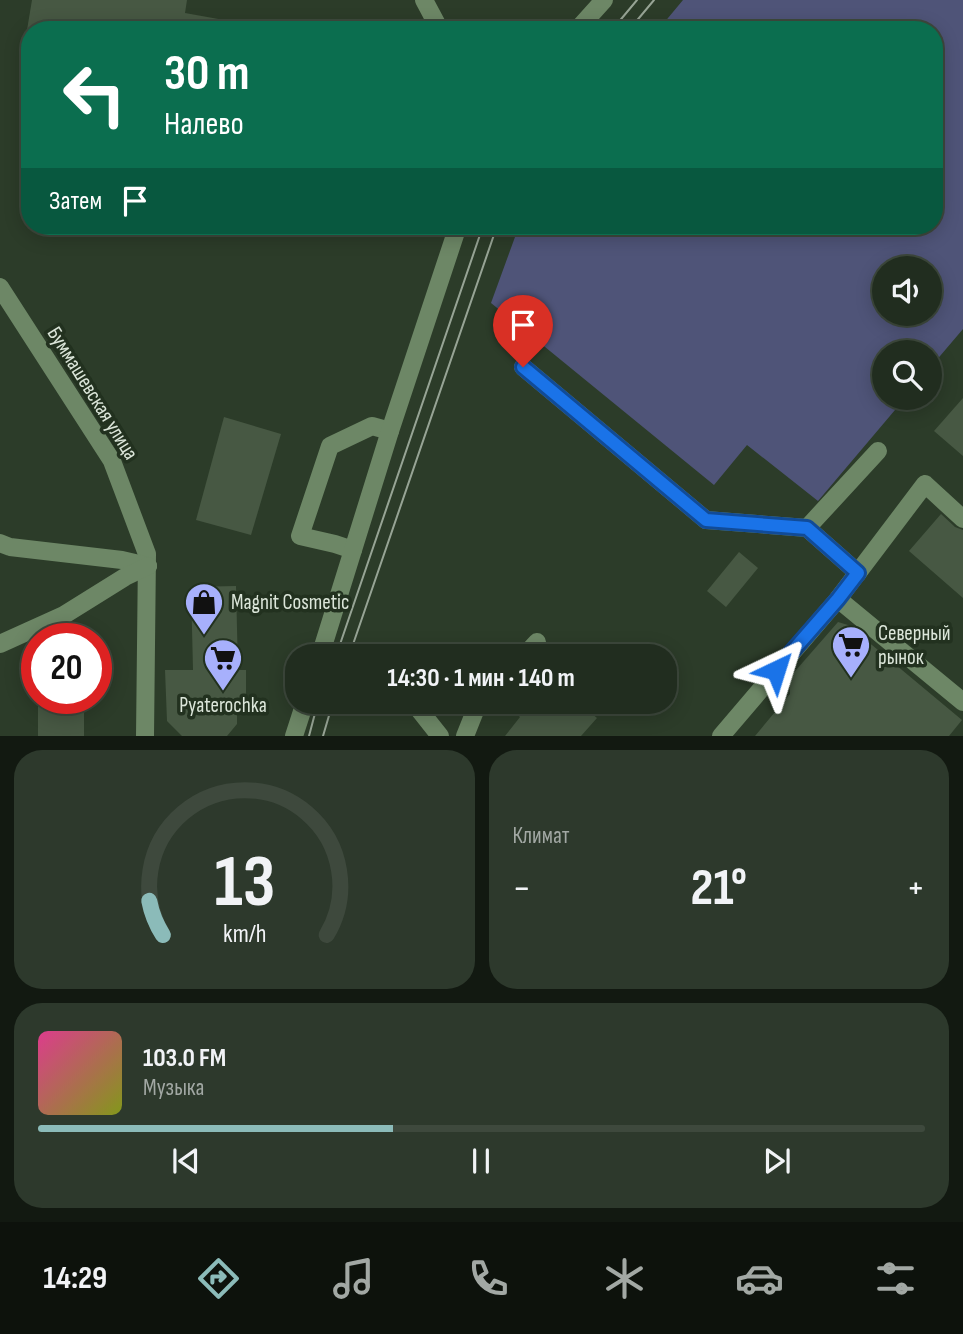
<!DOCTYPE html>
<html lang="ru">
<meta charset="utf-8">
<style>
body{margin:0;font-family:"Sofia Sans Condensed",sans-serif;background:#2d392c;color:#f1f3f6;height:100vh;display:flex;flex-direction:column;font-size:26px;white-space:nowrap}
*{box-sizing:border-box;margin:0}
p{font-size:23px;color:#a2a8a4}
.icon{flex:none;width:38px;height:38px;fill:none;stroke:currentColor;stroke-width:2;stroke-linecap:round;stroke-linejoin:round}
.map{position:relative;height:736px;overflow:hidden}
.panel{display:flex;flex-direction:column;gap:14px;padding:14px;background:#121911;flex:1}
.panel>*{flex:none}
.guide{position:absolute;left:21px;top:21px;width:922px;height:214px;border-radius:28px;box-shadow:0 4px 18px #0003,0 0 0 2px #3e493d;background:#0b6e4f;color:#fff;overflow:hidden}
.buttons{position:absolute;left:872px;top:256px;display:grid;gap:14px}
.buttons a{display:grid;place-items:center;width:70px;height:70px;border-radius:50%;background:#212d1f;box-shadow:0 4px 18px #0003,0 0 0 2px #3e493d;font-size:35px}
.speed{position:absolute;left:21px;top:623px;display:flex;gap:14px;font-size:35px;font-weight:700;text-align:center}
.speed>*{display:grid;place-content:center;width:91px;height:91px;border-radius:50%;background:#212d1f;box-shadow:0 4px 18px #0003,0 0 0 2px #3e493d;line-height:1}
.speed .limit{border:10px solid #d22;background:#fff;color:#111}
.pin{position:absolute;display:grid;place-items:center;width:60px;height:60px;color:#fff;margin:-72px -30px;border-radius:50% 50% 50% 0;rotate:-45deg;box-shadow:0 0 7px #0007}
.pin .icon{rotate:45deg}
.me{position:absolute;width:77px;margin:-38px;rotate:41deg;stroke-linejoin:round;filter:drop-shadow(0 0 5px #0008)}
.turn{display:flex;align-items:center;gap:24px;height:147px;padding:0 28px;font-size:32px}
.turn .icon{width:91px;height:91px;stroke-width:2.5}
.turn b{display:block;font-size:49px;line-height:60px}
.then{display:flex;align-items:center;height:66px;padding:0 28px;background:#0003;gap:14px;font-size:26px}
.big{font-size:52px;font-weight:700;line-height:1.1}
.panel .widget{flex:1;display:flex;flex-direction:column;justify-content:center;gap:10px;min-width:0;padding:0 24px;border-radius:28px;background:#2d392c}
.panel .dial{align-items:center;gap:0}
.dial svg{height:182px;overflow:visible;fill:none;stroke:#3e493d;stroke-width:7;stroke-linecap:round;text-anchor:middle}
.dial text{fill:#f1f3f6;stroke:none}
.song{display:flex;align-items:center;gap:21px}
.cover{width:84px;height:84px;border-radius:10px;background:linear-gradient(135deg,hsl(330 70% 55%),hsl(70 70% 35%))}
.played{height:7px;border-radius:4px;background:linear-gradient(90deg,#8bbbb9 40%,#3e493d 40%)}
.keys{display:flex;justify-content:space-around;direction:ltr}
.heat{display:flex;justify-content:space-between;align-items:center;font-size:38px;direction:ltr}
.panel .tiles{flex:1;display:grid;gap:14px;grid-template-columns:1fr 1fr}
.widget:last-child{grid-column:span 2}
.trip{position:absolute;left:285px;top:644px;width:392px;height:70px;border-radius:28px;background:#212d1f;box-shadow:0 4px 18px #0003,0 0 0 2px #3e493d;font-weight:700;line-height:70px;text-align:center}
.dock{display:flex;height:112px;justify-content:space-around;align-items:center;background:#0d120c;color:#a2a8a4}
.dock .icon{width:49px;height:49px}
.dock .on{color:#8bbbb9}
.dock b{font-size:32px;color:#f1f3f6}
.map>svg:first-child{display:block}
</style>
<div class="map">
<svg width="963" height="736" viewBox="0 0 963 736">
<rect width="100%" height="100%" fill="#2c3c29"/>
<!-- green -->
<path fill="#4f5478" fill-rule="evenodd" d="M 683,0 L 963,0 L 963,329 L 929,369 L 929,352 L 884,352 L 884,397 L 906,397 L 818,501 L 747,445 L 714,485 L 491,303 L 519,226 L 934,226 L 934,30 L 658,30 ZM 884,268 L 929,268 L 929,313 L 884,313 Z"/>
<!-- building -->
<g fill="#475843">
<path d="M 32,0 L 187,0 L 185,13 L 224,20 L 223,30 L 27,30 Z"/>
<path d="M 963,398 L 963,456 L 934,431 Z"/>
<path d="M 224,417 L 281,434 L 251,535 L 196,520 Z"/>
<path d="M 941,514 L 955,527 L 963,530 L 963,598 L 909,551 Z"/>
<path d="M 739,552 L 758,568 L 726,607 L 707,591 Z"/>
<path d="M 236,586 L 238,670 L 246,670 L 246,709 L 237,709 L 237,724 L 227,736 L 182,736 L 167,721 L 165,670 L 193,670 L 191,587 Z"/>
<path d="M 838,622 L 848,625 L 962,720 L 949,736 L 755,736 L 790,694 L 790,677 Z"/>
<rect x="38" y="698" width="46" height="38"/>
<path d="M 524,702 L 599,702 L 590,712 L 597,718 L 581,736 L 505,736 L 520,717 L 515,712 Z"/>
</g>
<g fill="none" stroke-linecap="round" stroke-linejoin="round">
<!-- minor -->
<g stroke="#6d8766" stroke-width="18">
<path d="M 424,0 L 440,30"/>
<path d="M 577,30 L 604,0"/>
<path d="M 0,287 L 112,461 L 147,554 L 145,736"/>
<path d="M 523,367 L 706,520 L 807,528 L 858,573"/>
<path d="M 807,528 L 878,451"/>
<path d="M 0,543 L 10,547 L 122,560 L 148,566"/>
<path d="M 353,550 L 335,544 L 300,536 L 330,446 L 372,426 L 390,431"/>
<path d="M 838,599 L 963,702"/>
<path d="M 0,644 L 64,615 L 125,577 L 148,566"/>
<path d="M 320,656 L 390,431 L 458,226"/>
<path d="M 524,656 L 537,642"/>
<path d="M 413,702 L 440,736"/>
<path d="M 294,736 L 305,702"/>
<path d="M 465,736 L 477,706 L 481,702"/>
<path d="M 721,736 L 838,599 L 925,484 L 963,519"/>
</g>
<!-- tram -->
<g stroke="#97a495" stroke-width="2">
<path d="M 612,30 L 637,0"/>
<path d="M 629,30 L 654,0"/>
<path d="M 336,656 L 483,226"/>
<path d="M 349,656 L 497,226"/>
<path d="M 309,736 L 318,702"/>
<path d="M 323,736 L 333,702"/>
</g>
</g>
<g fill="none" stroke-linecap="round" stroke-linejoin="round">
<!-- route casing -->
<g stroke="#114b97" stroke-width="18">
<path id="route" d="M 523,367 L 706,520 L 807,528 L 858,573 L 838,599 L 776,670"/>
</g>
<!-- route -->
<use href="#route" stroke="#1a73e8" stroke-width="12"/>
</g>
<!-- icons -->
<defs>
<g id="shop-pin" transform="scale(2.0125)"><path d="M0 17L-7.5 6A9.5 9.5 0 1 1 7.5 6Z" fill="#a7b0fc" stroke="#22311f"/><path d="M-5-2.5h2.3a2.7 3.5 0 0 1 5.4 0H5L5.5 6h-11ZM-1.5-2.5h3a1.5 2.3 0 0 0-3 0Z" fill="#111"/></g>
<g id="supermarket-pin" transform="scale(2.0125)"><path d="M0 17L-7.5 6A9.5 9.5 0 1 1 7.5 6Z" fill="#a7b0fc" stroke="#22311f"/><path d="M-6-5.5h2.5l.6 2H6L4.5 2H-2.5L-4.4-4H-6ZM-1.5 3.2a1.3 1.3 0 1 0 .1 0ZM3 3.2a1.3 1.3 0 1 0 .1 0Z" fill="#111"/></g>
</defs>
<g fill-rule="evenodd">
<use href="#shop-pin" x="204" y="602"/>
<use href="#supermarket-pin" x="851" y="645"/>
<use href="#supermarket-pin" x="223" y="658"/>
</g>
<g text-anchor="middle" stroke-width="7" stroke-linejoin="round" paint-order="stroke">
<!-- street labels -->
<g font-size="21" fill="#dce6da" stroke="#22311f">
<text transform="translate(93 393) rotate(58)" y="7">Буммашевская улица</text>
</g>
<!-- poi labels -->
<g font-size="21" fill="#dce6da" stroke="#22311f" text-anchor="start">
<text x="231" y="609">Magnit Cosmetic</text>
<text x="878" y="640">Северный<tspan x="878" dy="24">рынок</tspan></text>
<text x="223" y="712" text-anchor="middle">Pyaterochka</text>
</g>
</g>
</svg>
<div class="buttons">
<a><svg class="icon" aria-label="sound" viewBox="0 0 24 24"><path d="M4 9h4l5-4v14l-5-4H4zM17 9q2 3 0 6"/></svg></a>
<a><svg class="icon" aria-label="search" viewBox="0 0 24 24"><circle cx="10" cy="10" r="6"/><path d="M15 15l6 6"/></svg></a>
</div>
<div class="speed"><div class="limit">20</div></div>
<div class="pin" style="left:523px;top:367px;background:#d93025"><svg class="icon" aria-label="arrive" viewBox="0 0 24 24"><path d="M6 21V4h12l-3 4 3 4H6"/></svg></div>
<svg class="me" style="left:776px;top:670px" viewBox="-20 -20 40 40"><path d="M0-17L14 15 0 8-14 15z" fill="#1a73e8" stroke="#fff" stroke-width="4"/></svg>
<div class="trip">14:30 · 1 мин · 140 m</div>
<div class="guide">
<div class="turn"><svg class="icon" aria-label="left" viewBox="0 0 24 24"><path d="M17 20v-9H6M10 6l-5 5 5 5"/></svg><div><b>30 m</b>Налево</div></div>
<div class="then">Затем<svg class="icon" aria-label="arrive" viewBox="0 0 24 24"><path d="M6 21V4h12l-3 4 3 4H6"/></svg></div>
</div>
</div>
<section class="panel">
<div class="tiles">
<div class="widget dial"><svg viewBox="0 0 100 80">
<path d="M14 69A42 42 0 1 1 86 69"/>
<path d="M14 69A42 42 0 0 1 8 54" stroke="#8bbbb9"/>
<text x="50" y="56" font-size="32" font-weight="700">13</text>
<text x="50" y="72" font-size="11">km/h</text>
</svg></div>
<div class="widget"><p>Климат</p>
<div class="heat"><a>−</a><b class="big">21°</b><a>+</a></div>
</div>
<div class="widget">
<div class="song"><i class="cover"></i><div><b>103.0 FM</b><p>Музыка</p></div></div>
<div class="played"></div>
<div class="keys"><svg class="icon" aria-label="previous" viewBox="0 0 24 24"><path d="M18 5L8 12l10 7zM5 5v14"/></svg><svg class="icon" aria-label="pause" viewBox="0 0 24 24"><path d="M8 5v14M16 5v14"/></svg><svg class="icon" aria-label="next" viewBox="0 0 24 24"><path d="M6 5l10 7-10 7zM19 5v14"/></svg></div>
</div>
</div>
</section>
<nav class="dock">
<b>14:29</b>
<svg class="icon on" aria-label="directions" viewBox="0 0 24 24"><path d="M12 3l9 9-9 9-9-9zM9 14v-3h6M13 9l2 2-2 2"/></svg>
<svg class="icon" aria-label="music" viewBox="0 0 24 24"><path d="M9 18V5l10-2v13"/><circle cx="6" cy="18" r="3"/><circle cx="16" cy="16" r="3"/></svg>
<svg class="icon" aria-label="phone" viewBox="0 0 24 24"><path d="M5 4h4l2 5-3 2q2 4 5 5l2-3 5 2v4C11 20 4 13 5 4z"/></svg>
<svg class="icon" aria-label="climate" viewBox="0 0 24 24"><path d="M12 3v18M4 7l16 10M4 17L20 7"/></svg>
<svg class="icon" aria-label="car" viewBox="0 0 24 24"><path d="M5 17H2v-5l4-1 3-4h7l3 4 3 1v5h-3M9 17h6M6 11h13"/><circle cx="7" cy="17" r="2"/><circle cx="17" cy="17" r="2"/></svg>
<svg class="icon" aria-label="filters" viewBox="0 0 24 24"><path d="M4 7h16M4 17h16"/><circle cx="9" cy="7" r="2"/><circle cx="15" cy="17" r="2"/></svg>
</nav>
